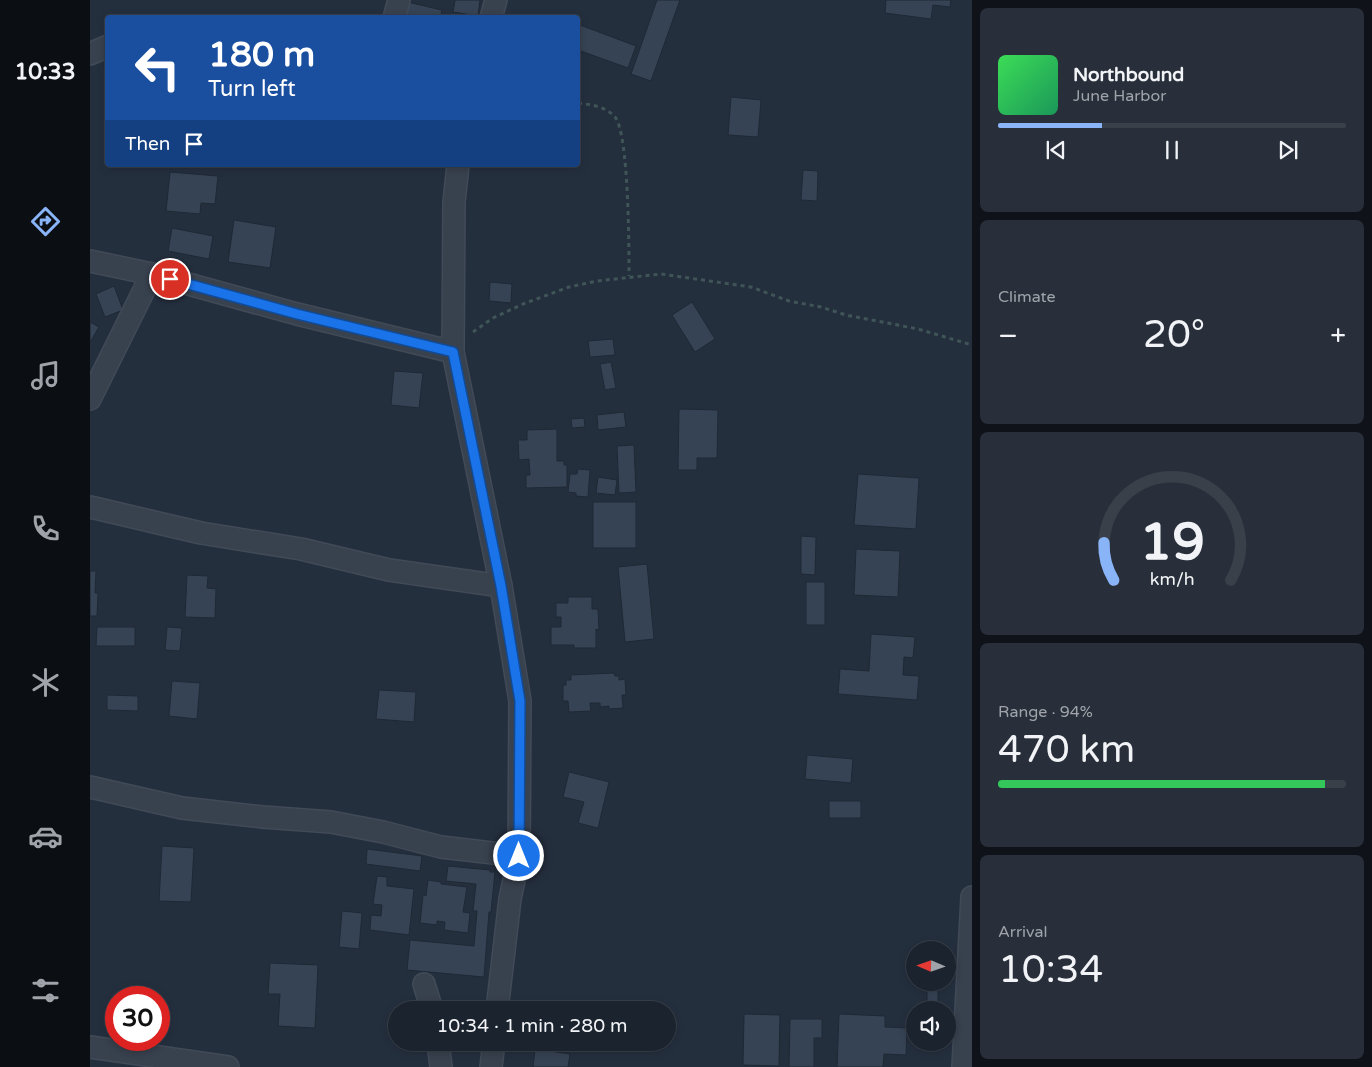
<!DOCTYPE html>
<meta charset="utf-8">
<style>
body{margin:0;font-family:"Varela Round",sans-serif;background:#282f3a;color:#f1f3f6;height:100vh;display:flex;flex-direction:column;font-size:19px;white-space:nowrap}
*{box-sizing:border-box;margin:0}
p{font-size:16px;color:#a0a4aa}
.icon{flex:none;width:28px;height:28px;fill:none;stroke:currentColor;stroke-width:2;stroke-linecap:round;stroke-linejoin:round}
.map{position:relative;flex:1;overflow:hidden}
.sheet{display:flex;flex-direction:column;gap:8px;padding:8px;background:#0f1319;width:400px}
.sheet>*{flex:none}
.banner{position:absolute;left:15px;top:15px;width:475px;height:152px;border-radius:5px;box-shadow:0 2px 8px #0003,0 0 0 1px #39404a;background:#1a4fa0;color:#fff;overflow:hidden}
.needle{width:32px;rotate:272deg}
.buttons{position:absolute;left:816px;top:941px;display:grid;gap:10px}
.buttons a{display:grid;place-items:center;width:50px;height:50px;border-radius:50%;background:#1b232e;box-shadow:0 2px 8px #0003,0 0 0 1px #39404a;font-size:25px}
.speed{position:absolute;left:15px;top:986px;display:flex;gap:10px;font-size:25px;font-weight:700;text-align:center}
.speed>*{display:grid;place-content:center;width:65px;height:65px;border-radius:50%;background:#1b232e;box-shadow:0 2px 8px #0003,0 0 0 1px #39404a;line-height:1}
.speed .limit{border:8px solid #d22;background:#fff;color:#111}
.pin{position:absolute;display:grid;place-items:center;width:42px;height:42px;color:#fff;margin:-21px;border:2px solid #fff;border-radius:50%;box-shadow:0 1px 5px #0007}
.me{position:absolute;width:55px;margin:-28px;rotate:0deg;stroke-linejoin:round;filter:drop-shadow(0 0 4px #0008)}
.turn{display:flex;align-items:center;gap:18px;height:105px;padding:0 20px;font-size:22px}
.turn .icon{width:65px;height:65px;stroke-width:2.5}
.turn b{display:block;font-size:35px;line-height:42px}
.then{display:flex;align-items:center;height:48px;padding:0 20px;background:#0003;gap:10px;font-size:19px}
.big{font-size:38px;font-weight:600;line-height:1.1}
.sheet .tile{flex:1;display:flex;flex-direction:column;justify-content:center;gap:8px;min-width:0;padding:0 18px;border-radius:8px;background:#282f3a}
.sheet .dial{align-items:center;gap:0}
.dial svg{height:130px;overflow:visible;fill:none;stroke:#39404a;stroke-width:7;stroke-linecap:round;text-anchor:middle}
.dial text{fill:#f1f3f6;stroke:none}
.song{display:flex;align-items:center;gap:15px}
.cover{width:60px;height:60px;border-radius:8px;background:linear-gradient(135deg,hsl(130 70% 55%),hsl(150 70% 35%))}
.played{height:5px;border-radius:2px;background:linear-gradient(90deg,#8ab4f8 30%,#39404a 30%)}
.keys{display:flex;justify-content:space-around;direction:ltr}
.heat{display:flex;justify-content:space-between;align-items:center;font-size:28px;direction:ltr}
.charge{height:8px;border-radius:4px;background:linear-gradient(90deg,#34c759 94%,#39404a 0)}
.trip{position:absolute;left:298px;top:1001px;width:288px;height:50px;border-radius:25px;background:#1b232e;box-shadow:0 2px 8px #0003,0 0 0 1px #39404a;font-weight:600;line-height:50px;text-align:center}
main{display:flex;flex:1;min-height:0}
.dock{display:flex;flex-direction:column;width:90px;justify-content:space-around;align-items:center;background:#0b0e12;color:#a0a4aa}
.dock .icon{width:35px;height:35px}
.dock .selected{color:#8ab4f8}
.dock b{font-size:22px;color:#f1f3f6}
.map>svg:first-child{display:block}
</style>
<main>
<nav class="dock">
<b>10:33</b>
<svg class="icon selected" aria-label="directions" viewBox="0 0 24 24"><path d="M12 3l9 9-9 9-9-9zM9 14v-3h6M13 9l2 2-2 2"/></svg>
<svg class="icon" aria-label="music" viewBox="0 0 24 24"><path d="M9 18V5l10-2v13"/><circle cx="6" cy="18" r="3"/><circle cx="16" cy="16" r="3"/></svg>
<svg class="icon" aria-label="phone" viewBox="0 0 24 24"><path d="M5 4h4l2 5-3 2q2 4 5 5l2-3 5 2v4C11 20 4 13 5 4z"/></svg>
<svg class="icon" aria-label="climate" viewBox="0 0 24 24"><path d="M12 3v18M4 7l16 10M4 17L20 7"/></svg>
<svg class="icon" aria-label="car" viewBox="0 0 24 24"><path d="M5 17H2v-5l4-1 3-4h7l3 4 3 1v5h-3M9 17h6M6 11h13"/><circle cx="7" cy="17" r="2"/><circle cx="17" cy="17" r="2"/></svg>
<svg class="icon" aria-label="filters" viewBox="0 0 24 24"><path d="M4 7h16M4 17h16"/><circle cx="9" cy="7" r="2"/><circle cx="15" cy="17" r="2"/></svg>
</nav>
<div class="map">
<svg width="882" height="1067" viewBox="0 0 882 1067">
<rect width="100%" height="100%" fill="#242f3e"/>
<!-- building -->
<g fill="#364354" stroke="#1f2835">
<path d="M 365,0 L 390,0 L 388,16 L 363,12 Z"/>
<path d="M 567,0 L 590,0 L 561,81 L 541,74 Z"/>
<path d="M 796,0 L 861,0 L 860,7 L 843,5 L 841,19 L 795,13 Z"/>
<path d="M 313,1 L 352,10 L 350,18 L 310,18 Z"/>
<path d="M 490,25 L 546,46 L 538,68 L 488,50 L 488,33 Z"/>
<path d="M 641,97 L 671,100 L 668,137 L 638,135 Z"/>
<path d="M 713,170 L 728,171 L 727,201 L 711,200 Z"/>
<path d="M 80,172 L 128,176 L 125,204 L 111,203 L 110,214 L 76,211 Z"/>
<path d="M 144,220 L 186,227 L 180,268 L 138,262 Z"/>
<path d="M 82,228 L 123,236 L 119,259 L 78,251 Z"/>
<path d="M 400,282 L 422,284 L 421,303 L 399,301 Z"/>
<path d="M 24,286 L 33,310 L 15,317 L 6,294 Z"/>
<path d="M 602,302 L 625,339 L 605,352 L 582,315 Z"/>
<path d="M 0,322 L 9,327 L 1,341 L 0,341 Z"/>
<path d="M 523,339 L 525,355 L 500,357 L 498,341 Z"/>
<path d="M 521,362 L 526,388 L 515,390 L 510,364 Z"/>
<path d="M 304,371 L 333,373 L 329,408 L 301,405 Z"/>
<path d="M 589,409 L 628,410 L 627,458 L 607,458 L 607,470 L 588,470 Z"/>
<path d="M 534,412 L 536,427 L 508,430 L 507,415 Z"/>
<path d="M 494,418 L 495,427 L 482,428 L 481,419 Z"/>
<path d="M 467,429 L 467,461 L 474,461 L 474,465 L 477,465 L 477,487 L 436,488 L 436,475 L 440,475 L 439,459 L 429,460 L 428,440 L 437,440 L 437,430 Z"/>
<path d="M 544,445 L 546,492 L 529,493 L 527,446 Z"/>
<path d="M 488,469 L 500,470 L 498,497 L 486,496 L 486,493 L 478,492 L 480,474 L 487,474 Z"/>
<path d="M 768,474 L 829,478 L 826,529 L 764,525 Z"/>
<path d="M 508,477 L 527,480 L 525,495 L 506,493 Z"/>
<rect x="503" y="502" width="43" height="46"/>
<path d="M 711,536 L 726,537 L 725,575 L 711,574 Z"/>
<path d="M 766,549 L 810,551 L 808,597 L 764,595 Z"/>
<path d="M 557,564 L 564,639 L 535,642 L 528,567 Z"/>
<path d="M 0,571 L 6,571 L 5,593 L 8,593 L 7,616 L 0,616 Z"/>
<path d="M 97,575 L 118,576 L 117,588 L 126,589 L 125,618 L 95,617 Z"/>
<rect x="716" y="582" width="19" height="43"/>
<path d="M 478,597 L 502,597 L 502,609 L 508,609 L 509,630 L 506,629 L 506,648 L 484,648 L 484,645 L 461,645 L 461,627 L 471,627 L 471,617 L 466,617 L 466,603 L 478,603 Z"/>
<path d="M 7,627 L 45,627 L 45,646 L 6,646 Z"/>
<path d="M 77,627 L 92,628 L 90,651 L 75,650 Z"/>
<path d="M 781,634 L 825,637 L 823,658 L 814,657 L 813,675 L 829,676 L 827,700 L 748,694 L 750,669 L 779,671 Z"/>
<path d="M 524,673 L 525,676 L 529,676 L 529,680 L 535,679 L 536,695 L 532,695 L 533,708 L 519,709 L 519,706 L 510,707 L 510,703 L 500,703 L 501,711 L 479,712 L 478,701 L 473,701 L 473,685 L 476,685 L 476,680 L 481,680 L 481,675 Z"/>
<path d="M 82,681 L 110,683 L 107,719 L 79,716 Z"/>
<path d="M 289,690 L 326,692 L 324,722 L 286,719 Z"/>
<path d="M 17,695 L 48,696 L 48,711 L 17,710 Z"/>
<path d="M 717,755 L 763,759 L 761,783 L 715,779 Z"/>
<path d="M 479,772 L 519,782 L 508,828 L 488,823 L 494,802 L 473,797 Z"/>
<rect x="739" y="801" width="32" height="17"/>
<path d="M 72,846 L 104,848 L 101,902 L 69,901 Z"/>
<path d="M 277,849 L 332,856 L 330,871 L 276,864 Z"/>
<path d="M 358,866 L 400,870 L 400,872 L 405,872 L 401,912 L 399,912 L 394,977 L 317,970 L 320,940 L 384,946 L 387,911 L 383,911 L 386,884 L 356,881 Z"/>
<path d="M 287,876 L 297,877 L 297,886 L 324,889 L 319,935 L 280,930 L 281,915 L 291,916 L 292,905 L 283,904 Z"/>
<path d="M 338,880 L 351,882 L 351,884 L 377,887 L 373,912 L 380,913 L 378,933 L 354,930 L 355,922 L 347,921 L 347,925 L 330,923 L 333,895 L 336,896 Z"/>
<path d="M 252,911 L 272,913 L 269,949 L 249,947 Z"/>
<path d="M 180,963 L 228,965 L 225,1028 L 188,1026 L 190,994 L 178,994 Z"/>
<rect x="837" y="990" width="11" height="20"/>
<path d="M 654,1014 L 690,1015 L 689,1066 L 653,1065 Z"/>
<path d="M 749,1014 L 795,1016 L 795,1027 L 817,1028 L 816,1055 L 794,1054 L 793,1067 L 747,1067 Z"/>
<path d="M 700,1019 L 732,1019 L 732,1038 L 724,1038 L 724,1067 L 699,1067 Z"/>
<path d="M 445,1049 L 480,1054 L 478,1067 L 443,1067 Z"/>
</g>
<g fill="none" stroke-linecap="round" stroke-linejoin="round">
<!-- street casing -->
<g stroke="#414a57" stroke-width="24">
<g id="street">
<path d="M 304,18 L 309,0"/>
<path d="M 401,18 L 406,0"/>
<path d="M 0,54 L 18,46"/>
<path d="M 0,261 L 62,274 L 207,314 L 363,352 L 411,586 L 430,701 L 429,856 L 420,899 L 407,1010"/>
<path d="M 363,352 L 364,202 L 368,165"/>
<path d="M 0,399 L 62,274"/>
<path d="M 0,507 L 111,533 L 211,549 L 299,570 L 411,586"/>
<path d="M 0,787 L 92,808 L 173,817 L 241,822 L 293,832 L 351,847 L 429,856"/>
<path d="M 334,984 L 342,1010"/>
<path d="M 348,1042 L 351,1067"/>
<path d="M 0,1047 L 138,1067"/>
<path d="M 401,1067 L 404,1042"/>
<path d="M 873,1067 L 882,897"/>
</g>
</g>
<!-- path -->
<g stroke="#3f5557" stroke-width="3" stroke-dasharray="4 4" stroke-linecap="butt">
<path d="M 488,103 C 502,105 515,106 525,117 C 539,134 539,250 539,276"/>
<path d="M 383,332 L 403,318 L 433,304 L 479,287 L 507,281 L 571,274 L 661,287 L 699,301 L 731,307 L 756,315 L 828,329 L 882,345"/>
</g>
<!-- street -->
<use href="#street" stroke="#38414e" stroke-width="21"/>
</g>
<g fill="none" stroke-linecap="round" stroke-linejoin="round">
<!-- route casing -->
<g stroke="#114b97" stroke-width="12">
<path id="route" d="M 80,279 L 207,314 L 363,352 L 411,586 L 430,701 L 429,856"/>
</g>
<!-- route -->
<use href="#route" stroke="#1a73e8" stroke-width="9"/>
</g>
</svg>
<div class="buttons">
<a><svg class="needle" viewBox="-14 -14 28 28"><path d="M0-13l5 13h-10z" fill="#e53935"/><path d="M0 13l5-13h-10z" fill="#a0a4aa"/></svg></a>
<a><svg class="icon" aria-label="sound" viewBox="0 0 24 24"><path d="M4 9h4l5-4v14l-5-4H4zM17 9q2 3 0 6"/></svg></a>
</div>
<div class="speed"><div class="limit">30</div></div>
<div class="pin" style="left:80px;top:279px;background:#d93025"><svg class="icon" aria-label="arrive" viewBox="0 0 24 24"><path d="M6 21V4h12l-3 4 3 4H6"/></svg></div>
<svg class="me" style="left:429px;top:856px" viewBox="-20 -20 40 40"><circle r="17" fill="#1a73e8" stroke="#fff" stroke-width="3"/><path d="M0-11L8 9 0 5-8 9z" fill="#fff"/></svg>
<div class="trip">10:34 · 1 min · 280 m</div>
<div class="banner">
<div class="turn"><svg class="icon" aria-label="left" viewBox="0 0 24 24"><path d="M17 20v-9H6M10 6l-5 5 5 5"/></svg><div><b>180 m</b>Turn left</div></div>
<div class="then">Then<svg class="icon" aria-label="arrive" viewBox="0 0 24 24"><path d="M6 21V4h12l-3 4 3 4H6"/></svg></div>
</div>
</div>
<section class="sheet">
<div class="tile">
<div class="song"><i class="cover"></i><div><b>Northbound</b><p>June Harbor</p></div></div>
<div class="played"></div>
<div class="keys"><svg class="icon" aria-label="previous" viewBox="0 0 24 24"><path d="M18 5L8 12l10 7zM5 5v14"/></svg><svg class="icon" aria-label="pause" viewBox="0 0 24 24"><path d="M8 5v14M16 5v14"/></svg><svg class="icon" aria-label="next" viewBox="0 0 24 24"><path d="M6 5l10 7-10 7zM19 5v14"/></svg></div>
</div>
<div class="tile"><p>Climate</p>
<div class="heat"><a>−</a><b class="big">20°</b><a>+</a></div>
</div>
<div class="tile dial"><svg viewBox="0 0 100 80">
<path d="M14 69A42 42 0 1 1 86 69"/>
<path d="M14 69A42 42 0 0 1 8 46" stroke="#8ab4f8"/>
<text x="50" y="56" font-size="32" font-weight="700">19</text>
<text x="50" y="72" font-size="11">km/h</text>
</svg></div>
<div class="tile"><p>Range · 94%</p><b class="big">470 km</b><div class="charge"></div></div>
<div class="tile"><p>Arrival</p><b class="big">10:34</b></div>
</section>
</main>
